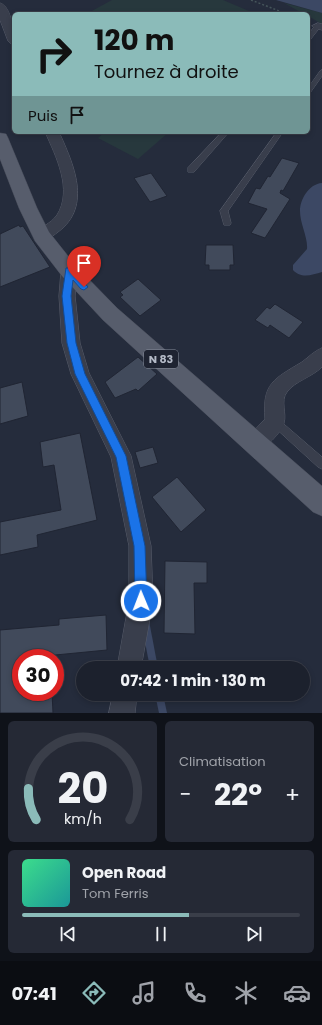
<!DOCTYPE html>
<html lang="fr">
<meta charset="utf-8">
<style>
body{margin:0;font-family:Poppins,sans-serif;background:#252935;color:#f1f3f6;height:100vh;display:flex;flex-direction:column;font-size:15px;white-space:nowrap}
*{box-sizing:border-box;margin:0}
p{font-size:13px;color:#a0a3aa}
.icon{flex:none;width:22px;height:22px;fill:none;stroke:currentColor;stroke-width:2;stroke-linecap:round;stroke-linejoin:round}
.map{position:relative;height:713px;overflow:hidden}
.panel{display:flex;flex-direction:column;gap:8px;padding:8px;background:#0f1219;flex:1}
.panel>*{flex:none}
.banner{position:absolute;left:12px;top:12px;width:298px;height:122px;border-radius:6px;box-shadow:0 2px 6px #0003,0 0 0 1px #3a3e49;background:#8bbbb9;color:#111;overflow:hidden}
.speed{position:absolute;left:12px;top:649px;display:flex;gap:8px;font-size:20px;font-weight:700;text-align:center}
.speed>*{display:grid;place-content:center;width:52px;height:52px;border-radius:50%;background:#1c212d;box-shadow:0 2px 6px #0003,0 0 0 1px #3a3e49;line-height:1}
.speed .limit{border:6px solid #d22;background:#fff;color:#111}
.pin{position:absolute;display:grid;place-items:center;width:34px;height:34px;color:#fff;margin:-41px -17px;border-radius:50% 50% 50% 0;rotate:-45deg;box-shadow:0 0 4px #0007}
.pin .icon{rotate:45deg}
.me{position:absolute;width:44px;margin:-22px;rotate:359deg;stroke-linejoin:round;filter:drop-shadow(0 0 3px #0008)}
.turn{display:flex;align-items:center;gap:14px;height:84px;padding:0 16px;font-size:18px}
.turn .icon{width:52px;height:52px;stroke-width:2.5}
.turn b{display:block;font-size:28px;line-height:34px}
.then{display:flex;align-items:center;height:38px;padding:0 16px;background:#0003;gap:8px;font-size:15px}
.big{font-size:30px;font-weight:700;line-height:1.1}
.panel .card{flex:1;display:flex;flex-direction:column;justify-content:center;gap:6px;min-width:0;padding:0 14px;border-radius:6px;background:#252935}
.panel .dial{align-items:center;gap:0}
.dial svg{height:104px;overflow:visible;fill:none;stroke:#3a3e49;stroke-width:7;stroke-linecap:round;text-anchor:middle}
.dial text{fill:#f1f3f6;stroke:none}
.song{display:flex;align-items:center;gap:12px}
.cover{width:48px;height:48px;border-radius:6px;background:linear-gradient(135deg,hsl(150 70% 55%),hsl(180 70% 35%))}
.played{height:4px;border-radius:2px;background:linear-gradient(90deg,#8bbbb9 60%,#3a3e49 60%)}
.keys{display:flex;justify-content:space-around;direction:ltr}
.heat{display:flex;justify-content:space-between;align-items:center;font-size:22px;direction:ltr}
.panel .tiles{flex:1;display:grid;gap:8px;grid-template-columns:1fr 1fr}
.card:last-child{grid-column:span 2}
.trip{position:absolute;left:76px;top:661px;width:234px;height:40px;border-radius:20px;background:#1c212d;box-shadow:0 2px 6px #0003,0 0 0 1px #3a3e49;font-weight:700;line-height:40px;text-align:center}
.tab-bar{display:flex;height:64px;justify-content:space-around;align-items:center;background:#0b0d12;color:#a0a3aa}
.tab-bar .icon{width:28px;height:28px}
.tab-bar .selected{color:#8bbbb9}
.tab-bar b{font-size:18px;color:#f1f3f6}
.map>svg:first-child{display:block}
</style>
<div class="map">
<svg width="322" height="713" viewBox="0 0 322 713">
<rect width="100%" height="100%" fill="#252c3c"/>
<!-- green -->
<g fill="#27383d">
<path d="M 112,0 L 223,0 L 256,14 L 94,14 L 90,12 Z"/>
<path d="M 284,3 L 322,13 L 322,24 L 308,16 L 308,14 L 304,14 Z"/>
<path d="M 105,132 L 169,132 L 138,159 L 98,138 Z"/>
</g>
<!-- water -->
<g fill="#3c4864">
<path d="M 276,0 L 322,0 L 322,13 Z"/>
<path d="M 322,183 L 322,272 C 312,275 301,279 293,270 L 293,265 L 307,249 C 308,237 300,224 300,211 C 300,199 309,184 322,183 Z"/>
</g>
<g fill="none" stroke-linecap="round" stroke-linejoin="round">
<!-- stream -->
<g fill="#3c4864" fill-rule="evenodd">
<path d="M 146,622 L 149,623 L 150,626 L 158,668 L 150,668 L 142,626 L 143,623 Z"/>
<path d="M 155,694 L 163,694 L 167,713 L 159,713 Z"/>
</g>
</g>
<!-- building -->
<g fill="#414a5b" stroke="#202533">
<path d="M 282,158 L 299,163 L 283,191 L 281,190 L 280,193 L 290,199 L 265,238 L 251,233 L 267,209 L 248,203 L 256,188 L 260,189 L 268,176 L 270,177 Z"/>
<path d="M 151,173 L 167,196 L 150,202 L 134,178 Z"/>
<path d="M 19,225 L 20,227 L 23,226 L 50,267 L 0,287 L 0,234 Z"/>
<path d="M 206,245 L 233,245 L 234,265 L 230,265 L 230,270 L 209,270 L 209,265 L 205,265 Z"/>
<path d="M 138,279 L 161,300 L 140,316 L 120,297 L 123,295 L 120,292 Z"/>
<path d="M 275,304 L 303,322 L 289,338 L 270,325 L 268,328 L 255,320 L 267,307 L 270,309 Z"/>
<path d="M 138,357 L 157,374 L 138,391 L 136,389 L 115,398 L 105,382 Z"/>
<path d="M 22,382 L 28,416 L 0,424 L 0,388 Z"/>
<path d="M 80,433 L 97,520 L 37,535 L 38,547 L 0,555 L 0,522 L 61,510 L 54,465 L 43,467 L 40,442 Z"/>
<path d="M 153,447 L 158,463 L 140,468 L 135,452 Z"/>
<path d="M 177,477 L 206,510 L 181,532 L 152,497 Z"/>
<path d="M 165,561 L 207,562 L 207,583 L 194,583 L 195,634 L 164,633 Z"/>
<path d="M 106,615 L 107,650 L 45,656 L 45,658 L 21,658 L 21,692 L 52,692 L 53,713 L 0,713 L 0,630 L 59,625 L 59,619 Z"/>
</g>
<g fill="none" stroke-linecap="round" stroke-linejoin="round">
<!-- service casing -->
<g stroke="#575c6a" stroke-width="1">
<g id="service">
<path d="M 316,25 L 321,26 L 310,40 L 308,41 L 308,35 Z"/>
<path d="M 322,70 L 322,76 L 310,93 L 308,94 L 308,88 L 320,71 Z"/>
<path d="M 222,132 L 229,132 L 194,172 L 188,172 L 188,168 Z"/>
<path d="M 277,132 L 283,132 L 228,211 L 231,223 L 230,225 L 224,225 L 220,211 Z"/>
<path d="M 275,418 L 278,419 L 322,457 L 322,469 L 318,467 L 272,425 L 270,422 L 272,419 Z"/>
</g>
</g>
<!-- minor casing -->
<g stroke="#575c6a" stroke-width="1">
<g id="minor">
<path d="M 0,3 C 12,6 14,34 14,44 L 10,43 L 8,41 L 0,20 Z"/>
<path d="M 318,23 L 322,24 L 322,30 L 314,28 L 312,26 Z"/>
<path d="M 45,132 L 59,132 C 73,163 93,206 58,232 C 51,237 46,243 37,240 L 34,236 C 39,227 51,224 57,215 C 73,190 56,156 45,132 Z"/>
<path d="M 69,265 L 75,267 L 77,271 L 75,296 L 80,343 L 89,373 L 131,456 L 151,546 L 153,601 L 141,668 L 117,668 L 129,601 L 129,546 L 111,457 L 71,374 L 62,343 L 59,296 L 61,271 L 63,267 Z"/>
<path d="M 322,348 L 322,367 C 312,377 295,381 287,392 C 280,401 287,413 284,423 C 282,432 264,450 255,453 L 248,451 L 245,444 L 248,437 L 265,419 C 262,383 274,379 302,362 C 309,357 314,351 322,348 Z"/>
<path d="M 113,694 L 137,694 L 135,713 L 109,713 Z"/>
</g>
</g>
<!-- primary casing -->
<g stroke="#424755" stroke-width="1">
<path id="primary" d="M 0,133 L 6,134 L 8,138 L 37,208 L 49,232 L 76,266 L 117,308 L 322,486 L 322,516 L 313,512 L 103,320 L 62,276 L 35,241 L 19,208 L 0,159 Z"/>
</g>
<!-- path -->
<path stroke="#45555a" stroke-width="1.5" stroke-dasharray="2 2" stroke-linecap="butt" d="M 251,0 L 287,14"/>
<!-- service -->
<use href="#service" fill="#393e4c" fill-rule="evenodd"/>
<!-- minor -->
<use href="#minor" fill="#393e4c" fill-rule="evenodd"/>
<!-- primary -->
<use href="#primary" fill="#575d6c" fill-rule="evenodd"/>
</g>
<!-- route -->
<path fill="#1a73e8" stroke="#114b97" d="M 66,268 L 72,268 L 88,287 L 84,290 L 81,289 L 73,280 L 71,296 L 76,343 L 85,374 L 126,456 L 145,546 L 147,601 L 145,605 L 141,607 L 137,605 L 135,601 L 134,546 L 116,457 L 75,374 L 67,343 L 62,296 Z"/>
<g text-anchor="middle" stroke-width="4" stroke-linejoin="round" paint-order="stroke">
<!-- shield labels -->
<rect fill="#1e2331" stroke="#878d9a" stroke-width="1" x="144" y="350" width="34" height="18" rx="3"/>
<g font-size="11" font-weight="bold" fill="#b4bac7">
<text x="161" y="363">N 83</text>
</g>
</g>
</svg>
<div class="speed"><div class="limit">30</div></div>
<div class="pin" style="left:84px;top:287px;background:#d93025"><svg class="icon" aria-label="arrive" viewBox="0 0 24 24"><path d="M6 21V4h12l-3 4 3 4H6"/></svg></div>
<svg class="me" style="left:141px;top:601px" viewBox="-20 -20 40 40"><circle r="17" fill="#1a73e8" stroke="#fff" stroke-width="3"/><path d="M0-11L8 9 0 5-8 9z" fill="#fff"/></svg>
<div class="trip">07:42 · 1 min · 130 m</div>
<div class="banner">
<div class="turn"><svg class="icon" aria-label="right" viewBox="0 0 24 24"><path d="M7 20v-9h11M14 6l5 5-5 5"/></svg><div><b>120 m</b>Tournez à droite</div></div>
<div class="then">Puis<svg class="icon" aria-label="arrive" viewBox="0 0 24 24"><path d="M6 21V4h12l-3 4 3 4H6"/></svg></div>
</div>
</div>
<section class="panel">
<div class="tiles">
<div class="card dial"><svg viewBox="0 0 100 80">
<path d="M14 69A42 42 0 1 1 86 69"/>
<path d="M14 69A42 42 0 0 1 8 45" stroke="#8bbbb9"/>
<text x="50" y="56" font-size="32" font-weight="700">20</text>
<text x="50" y="72" font-size="11">km/h</text>
</svg></div>
<div class="card"><p>Climatisation</p>
<div class="heat"><a>−</a><b class="big">22°</b><a>+</a></div>
</div>
<div class="card">
<div class="song"><i class="cover"></i><div><b>Open Road</b><p>Tom Ferris</p></div></div>
<div class="played"></div>
<div class="keys"><svg class="icon" aria-label="previous" viewBox="0 0 24 24"><path d="M18 5L8 12l10 7zM5 5v14"/></svg><svg class="icon" aria-label="pause" viewBox="0 0 24 24"><path d="M8 5v14M16 5v14"/></svg><svg class="icon" aria-label="next" viewBox="0 0 24 24"><path d="M6 5l10 7-10 7zM19 5v14"/></svg></div>
</div>
</div>
</section>
<nav class="tab-bar">
<b>07:41</b>
<svg class="icon selected" aria-label="directions" viewBox="0 0 24 24"><path d="M12 3l9 9-9 9-9-9zM9 14v-3h6M13 9l2 2-2 2"/></svg>
<svg class="icon" aria-label="music" viewBox="0 0 24 24"><path d="M9 18V5l10-2v13"/><circle cx="6" cy="18" r="3"/><circle cx="16" cy="16" r="3"/></svg>
<svg class="icon" aria-label="phone" viewBox="0 0 24 24"><path d="M5 4h4l2 5-3 2q2 4 5 5l2-3 5 2v4C11 20 4 13 5 4z"/></svg>
<svg class="icon" aria-label="climate" viewBox="0 0 24 24"><path d="M12 3v18M4 7l16 10M4 17L20 7"/></svg>
<svg class="icon" aria-label="car" viewBox="0 0 24 24"><path d="M5 17H2v-5l4-1 3-4h7l3 4 3 1v5h-3M9 17h6M6 11h13"/><circle cx="7" cy="17" r="2"/><circle cx="17" cy="17" r="2"/></svg>
</nav>
